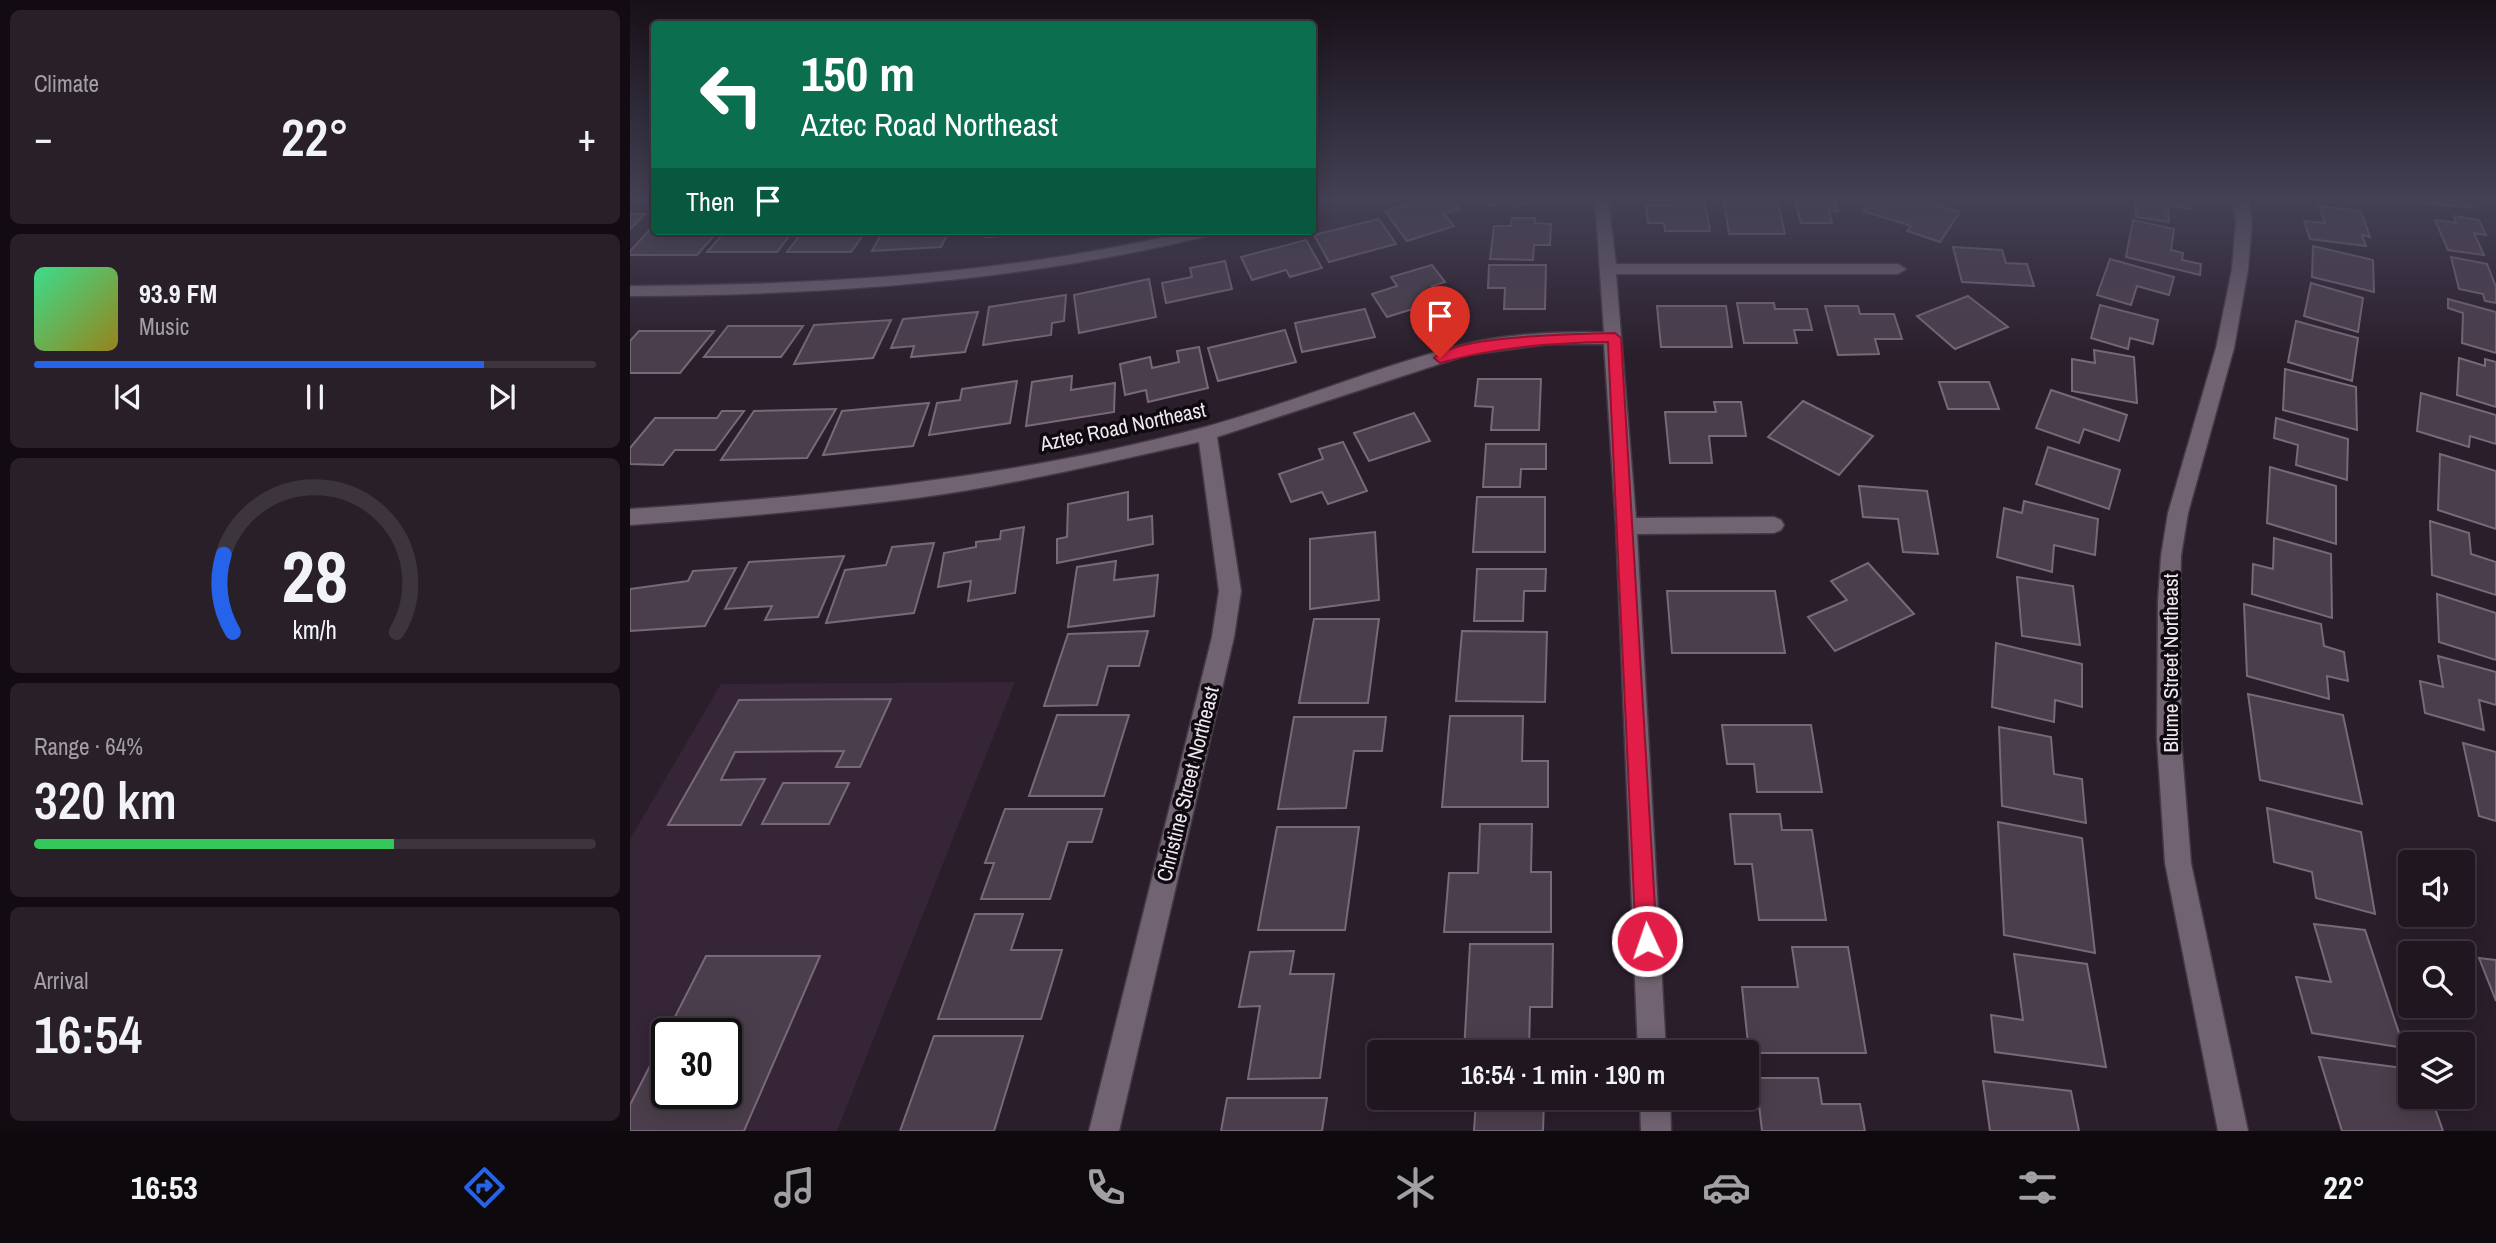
<!DOCTYPE html>
<meta charset="utf-8">
<style>
body{margin:0;font-family:"Archivo Narrow",sans-serif;background:#281f29;color:#f1f3f6;height:100vh;display:flex;flex-direction:column;font-size:26px;white-space:nowrap}
*{box-sizing:border-box;margin:0}
p{font-size:23px;color:#a29fa5}
.icon{flex:none;width:38px;height:38px;fill:none;stroke:currentColor;stroke-width:2;stroke-linecap:round;stroke-linejoin:round}
.map{position:relative;flex:1;overflow:hidden}
.panel{display:flex;flex-direction:column;gap:10px;padding:10px;background:#120c12;width:630px}
.panel>*{flex:none}
.guide{position:absolute;left:21px;top:21px;width:665px;height:214px;border-radius:7px;box-shadow:0 4px 18px #0003,0 0 0 2px #3d353e;background:#0b6e4f;color:#fff;overflow:hidden}
.tools{position:absolute;left:1768px;top:850px;display:grid;gap:14px}
.tools a{display:grid;place-items:center;width:77px;height:77px;border-radius:7px;background:#201620;box-shadow:0 4px 18px #0003,0 0 0 2px #3d353e;font-size:35px}
.speed{position:absolute;left:21px;top:1018px;display:flex;gap:14px;font-size:35px;font-weight:700;text-align:center}
.speed>*{display:grid;place-content:center;width:91px;height:91px;border-radius:50%;background:#201620;box-shadow:0 4px 18px #0003,0 0 0 2px #3d353e;line-height:1}
.speed .limit{border:4px solid #111;border-radius:10px;background:#fff;color:#111}
.pin{position:absolute;display:grid;place-items:center;width:60px;height:60px;color:#fff;margin:-72px -30px;border-radius:50% 50% 50% 0;rotate:-45deg;box-shadow:0 0 7px #0007}
.pin .icon{rotate:45deg}
.me{position:absolute;width:77px;margin:-38px;rotate:357deg;stroke-linejoin:round;filter:drop-shadow(0 0 5px #0008)}
.turn{display:flex;align-items:center;gap:24px;height:147px;padding:0 35px;font-size:32px}
.turn .icon{width:91px;height:91px;stroke-width:2.5}
.turn b{display:block;font-size:49px;line-height:60px}
.then{display:flex;align-items:center;height:66px;padding:0 35px;background:#0003;gap:14px;font-size:26px}
.big{font-size:52px;font-weight:600;line-height:1.1}
.panel .widget{flex:1;display:flex;flex-direction:column;justify-content:center;gap:10px;min-width:0;padding:0 24px;border-radius:10px;background:#281f29}
.panel .dial{align-items:center;gap:0}
.dial svg{height:182px;overflow:visible;fill:none;stroke:#3d353e;stroke-width:7;stroke-linecap:round;text-anchor:middle}
.dial text{fill:#f1f3f6;stroke:none}
.song{display:flex;align-items:center;gap:21px}
.cover{width:84px;height:84px;border-radius:10px;background:linear-gradient(135deg,hsl(150 70% 55%),hsl(50 70% 35%))}
.played{height:7px;border-radius:4px;background:linear-gradient(90deg,#2563eb 80%,#3d353e 80%)}
.keys{display:flex;justify-content:space-around;direction:ltr}
.heat{display:flex;justify-content:space-between;align-items:center;font-size:38px;direction:ltr}
.charge{height:10px;border-radius:5px;background:linear-gradient(90deg,#34c759 64%,#3d353e 0)}
.trip{position:absolute;left:737px;top:1040px;width:392px;height:70px;border-radius:7px;background:#201620;box-shadow:0 4px 18px #0003,0 0 0 2px #3d353e;font-weight:600;line-height:70px;text-align:center}
.tab-bar{display:flex;height:112px;justify-content:space-around;align-items:center;background:#0d090d;color:#a29fa5}
.tab-bar .icon{width:49px;height:49px}
.tab-bar .current{color:#2563eb}
.tab-bar b{font-size:32px;color:#f1f3f6}
main{display:flex;flex:1;min-height:0}
.map>svg:first-child{display:block}
</style>
<main>
<section class="panel">
<div class="widget"><p>Climate</p>
<div class="heat"><a>−</a><b class="big">22°</b><a>+</a></div>
</div>
<div class="widget">
<div class="song"><i class="cover"></i><div><b>93.9 FM</b><p>Music</p></div></div>
<div class="played"></div>
<div class="keys"><svg class="icon" aria-label="previous" viewBox="0 0 24 24"><path d="M18 5L8 12l10 7zM5 5v14"/></svg><svg class="icon" aria-label="pause" viewBox="0 0 24 24"><path d="M8 5v14M16 5v14"/></svg><svg class="icon" aria-label="next" viewBox="0 0 24 24"><path d="M6 5l10 7-10 7zM19 5v14"/></svg></div>
</div>
<div class="widget dial"><svg viewBox="0 0 100 80">
<path d="M14 69A42 42 0 1 1 86 69"/>
<path d="M14 69A42 42 0 0 1 10 35" stroke="#2563eb"/>
<text x="50" y="56" font-size="32" font-weight="700">28</text>
<text x="50" y="72" font-size="11">km/h</text>
</svg></div>
<div class="widget"><p>Range · 64%</p><b class="big">320 km</b><div class="charge"></div></div>
<div class="widget"><p>Arrival</p><b class="big">16:54</b></div>
</section>
<div class="map">
<svg width="1866" height="1131" viewBox="0 0 1866 1131">
<rect width="100%" height="100%" fill="#2a1e2b"/>
<!-- built -->
<path fill="#352537" fill-rule="evenodd" d="M 385,682 L 207,1131 L 0,1131 L 0,839 L 91,684 ZM 37,1034 L 96,1034 L 96,1094 L 37,1094 Z"/>
<!-- building -->
<g fill="#4b3e4c" stroke="#776978" stroke-width="2" fill-rule="evenodd">
<path d="M 800,198 L 819,198 L 829,209 L 814,214 L 824,226 L 777,241 L 755,211 Z"/>
<path d="M 854,198 L 910,198 L 883,207 L 877,201 L 861,206 Z"/>
<path d="M 1040,198 L 1074,198 L 1080,231 L 1035,231 L 1034,223 L 1018,223 L 1016,205 L 1041,205 Z"/>
<path d="M 1164,198 L 1204,198 L 1208,211 L 1199,211 L 1202,223 L 1171,223 Z"/>
<path d="M 1243,198 L 1279,206 L 1286,198 L 1330,212 L 1310,242 L 1277,231 L 1281,226 L 1233,211 Z"/>
<path d="M 1506,198 L 1559,198 L 1560,209 L 1538,205 L 1539,222 L 1506,217 Z"/>
<path d="M 1790,198 L 1835,198 L 1842,207 L 1797,204 Z"/>
<path d="M 1094,202 L 1148,202 L 1155,234 L 1099,234 Z"/>
<path d="M 1689,206 L 1731,211 L 1740,237 L 1732,235 L 1736,246 L 1680,239 L 1674,221 L 1695,223 Z"/>
<path d="M 0,214 L 15,214 L 0,229 Z"/>
<path d="M 1824,216 L 1849,220 L 1856,235 L 1844,233 L 1854,255 L 1818,250 L 1805,220 L 1826,223 Z"/>
<path d="M 882,218 L 905,218 L 905,223 L 921,224 L 920,245 L 904,245 L 903,260 L 860,259 L 864,226 L 881,226 Z"/>
<path d="M 749,219 L 766,244 L 699,262 L 684,235 Z"/>
<path d="M 1503,220 L 1544,229 L 1541,250 L 1553,253 L 1552,260 L 1571,264 L 1570,275 L 1496,257 Z"/>
<path d="M 24,225 L 24,231 L 88,231 L 67,255 L 0,255 L 0,251 Z"/>
<path d="M 96,231 L 163,231 L 147,252 L 77,252 Z"/>
<path d="M 173,231 L 236,231 L 221,252 L 157,252 Z"/>
<path d="M 253,231 L 319,231 L 311,247 L 242,251 Z"/>
<path d="M 330,231 L 396,231 L 395,234 L 356,237 L 359,231 Z"/>
<path d="M 676,240 L 692,268 L 660,277 L 656,270 L 622,280 L 611,257 Z"/>
<path d="M 1683,246 L 1743,260 L 1744,292 L 1682,277 Z"/>
<path d="M 1323,247 L 1372,250 L 1376,263 L 1397,264 L 1404,286 L 1332,282 Z"/>
<path d="M 1821,257 L 1857,264 L 1866,287 L 1866,303 L 1855,301 L 1853,294 L 1829,289 Z"/>
<path d="M 1480,259 L 1544,277 L 1539,295 L 1507,286 L 1501,305 L 1467,295 Z"/>
<path d="M 595,261 L 602,289 L 536,303 L 532,283 L 562,277 L 560,268 Z"/>
<path d="M 802,265 L 815,282 L 802,286 L 819,310 L 796,317 L 789,307 L 757,317 L 742,294 L 767,286 L 761,277 Z"/>
<path d="M 859,265 L 916,265 L 915,309 L 874,309 L 875,288 L 858,288 Z"/>
<path d="M 519,279 L 526,317 L 449,333 L 444,295 Z"/>
<path d="M 1681,283 L 1733,298 L 1728,332 L 1674,316 Z"/>
<path d="M 436,295 L 434,321 L 422,323 L 421,335 L 353,345 L 359,307 Z"/>
<path d="M 1338,296 L 1378,327 L 1325,349 L 1287,316 Z"/>
<path d="M 1818,299 L 1866,312 L 1866,353 L 1832,343 L 1833,313 L 1818,308 Z"/>
<path d="M 1107,303 L 1144,303 L 1145,309 L 1177,309 L 1182,330 L 1164,330 L 1167,343 L 1114,343 Z"/>
<path d="M 1470,305 L 1528,320 L 1523,344 L 1500,338 L 1498,349 L 1461,338 Z"/>
<path d="M 1027,306 L 1096,306 L 1102,347 L 1031,347 Z"/>
<path d="M 1195,306 L 1228,306 L 1230,314 L 1264,314 L 1272,339 L 1245,339 L 1249,354 L 1208,355 Z"/>
<path d="M 735,309 L 745,337 L 672,352 L 665,323 Z"/>
<path d="M 348,312 L 335,352 L 281,357 L 284,346 L 261,348 L 273,319 Z"/>
<path d="M 261,320 L 243,358 L 164,364 L 184,325 Z"/>
<path d="M 1666,321 L 1728,338 L 1722,381 L 1658,362 Z"/>
<path d="M 98,326 L 173,326 L 151,357 L 74,357 Z"/>
<path d="M 655,330 L 666,362 L 588,381 L 578,348 Z"/>
<path d="M 9,331 L 84,331 L 50,373 L 0,373 L 0,341 Z"/>
<path d="M 569,347 L 578,388 L 518,402 L 516,390 L 495,395 L 490,364 L 520,357 L 522,368 L 549,362 L 547,351 Z"/>
<path d="M 1464,350 L 1504,357 L 1507,403 L 1442,391 L 1442,359 L 1465,363 Z"/>
<path d="M 1829,358 L 1855,366 L 1855,359 L 1866,362 L 1866,407 L 1827,395 Z"/>
<path d="M 1655,369 L 1726,387 L 1727,430 L 1653,410 Z"/>
<path d="M 442,376 L 441,390 L 485,383 L 484,412 L 396,426 L 402,382 Z"/>
<path d="M 848,379 L 911,379 L 909,430 L 861,430 L 863,407 L 845,406 Z"/>
<path d="M 387,381 L 380,423 L 299,435 L 307,403 L 330,400 L 332,389 Z"/>
<path d="M 1309,382 L 1359,382 L 1369,409 L 1318,409 Z"/>
<path d="M 1421,390 L 1497,415 L 1489,441 L 1454,429 L 1449,443 L 1406,428 Z"/>
<path d="M 1791,393 L 1866,415 L 1866,444 L 1840,436 L 1839,447 L 1787,431 Z"/>
<path d="M 1173,401 L 1243,436 L 1209,475 L 1138,437 Z"/>
<path d="M 1084,402 L 1111,402 L 1116,436 L 1079,436 L 1082,463 L 1040,463 L 1035,412 L 1086,412 Z"/>
<path d="M 299,403 L 283,446 L 193,455 L 212,411 Z"/>
<path d="M 206,409 L 177,458 L 91,460 L 124,411 Z"/>
<path d="M 92,411 L 114,411 L 85,450 L 45,450 L 33,465 L 0,464 L 0,448 L 25,418 L 87,418 Z"/>
<path d="M 784,413 L 800,441 L 739,461 L 724,433 Z"/>
<path d="M 1646,418 L 1718,439 L 1717,480 L 1666,465 L 1668,445 L 1644,438 Z"/>
<path d="M 713,442 L 737,491 L 698,504 L 692,492 L 661,502 L 649,474 L 693,459 L 689,449 Z"/>
<path d="M 856,444 L 916,444 L 916,469 L 891,469 L 890,487 L 853,487 Z"/>
<path d="M 1418,447 L 1490,470 L 1479,509 L 1406,484 Z"/>
<path d="M 1810,454 L 1866,471 L 1866,529 L 1808,510 Z"/>
<path d="M 1640,467 L 1706,486 L 1706,544 L 1637,523 Z"/>
<path d="M 1229,486 L 1297,491 L 1308,554 L 1273,552 L 1268,519 L 1233,517 Z"/>
<path d="M 498,492 L 498,520 L 522,516 L 523,544 L 427,563 L 427,539 L 437,537 L 438,504 Z"/>
<path d="M 847,497 L 915,497 L 915,552 L 843,552 Z"/>
<path d="M 1394,501 L 1468,519 L 1465,555 L 1424,545 L 1422,572 L 1367,557 L 1374,508 L 1392,513 Z"/>
<path d="M 1800,521 L 1839,533 L 1841,554 L 1866,562 L 1866,595 L 1802,575 Z"/>
<path d="M 394,527 L 385,593 L 338,601 L 341,581 L 308,587 L 314,553 L 346,547 L 346,542 L 370,539 L 371,531 Z"/>
<path d="M 745,532 L 749,600 L 680,609 L 680,539 Z"/>
<path d="M 1644,538 L 1701,554 L 1702,618 L 1622,594 L 1623,564 L 1643,569 Z"/>
<path d="M 304,543 L 284,613 L 196,623 L 215,570 L 256,565 L 262,547 Z"/>
<path d="M 214,556 L 188,617 L 135,620 L 142,606 L 95,609 L 119,562 Z"/>
<path d="M 486,561 L 484,580 L 528,575 L 524,616 L 438,627 L 447,567 Z"/>
<path d="M 1238,563 L 1284,614 L 1205,651 L 1178,617 L 1217,600 L 1201,581 Z"/>
<path d="M 106,568 L 75,626 L 0,631 L 0,589 L 58,581 L 63,571 Z"/>
<path d="M 847,569 L 916,569 L 915,591 L 894,591 L 893,621 L 844,621 Z"/>
<path d="M 1387,577 L 1443,586 L 1450,645 L 1392,636 Z"/>
<path d="M 1037,591 L 1145,591 L 1155,653 L 1042,653 Z"/>
<path d="M 1807,594 L 1866,613 L 1866,660 L 1809,642 Z"/>
<path d="M 1614,604 L 1691,624 L 1694,646 L 1714,652 L 1718,681 L 1697,676 L 1699,699 L 1617,676 Z"/>
<path d="M 684,619 L 749,619 L 738,703 L 669,703 Z"/>
<path d="M 518,631 L 509,666 L 478,666 L 467,705 L 414,706 L 438,634 Z"/>
<path d="M 832,631 L 917,632 L 915,702 L 826,701 Z"/>
<path d="M 1366,643 L 1452,664 L 1452,707 L 1425,700 L 1424,722 L 1362,707 Z"/>
<path d="M 1808,656 L 1866,672 L 1866,705 L 1849,700 L 1854,730 L 1795,713 L 1790,681 L 1813,687 Z"/>
<path d="M 1618,694 L 1713,715 L 1732,804 L 1630,780 Z"/>
<path d="M 261,699 L 230,767 L 206,767 L 214,751 L 105,752 L 91,780 L 135,779 L 111,825 L 38,825 L 109,700 Z"/>
<path d="M 427,715 L 499,715 L 474,796 L 399,796 Z"/>
<path d="M 820,716 L 893,716 L 892,761 L 918,761 L 918,807 L 812,807 Z"/>
<path d="M 664,717 L 756,717 L 752,751 L 724,751 L 716,808 L 648,809 Z"/>
<path d="M 1092,725 L 1181,725 L 1192,792 L 1127,792 L 1124,764 L 1097,764 Z"/>
<path d="M 1369,727 L 1421,737 L 1424,774 L 1452,779 L 1456,823 L 1372,806 Z"/>
<path d="M 1833,743 L 1866,752 L 1866,821 L 1849,816 Z"/>
<path d="M 153,783 L 219,783 L 199,824 L 132,824 Z"/>
<path d="M 1637,808 L 1731,832 L 1745,914 L 1686,898 L 1682,872 L 1644,862 Z"/>
<path d="M 375,809 L 472,809 L 462,842 L 438,842 L 420,899 L 351,899 L 364,863 L 355,863 Z"/>
<path d="M 1100,814 L 1150,814 L 1152,830 L 1182,830 L 1196,920 L 1129,920 L 1122,864 L 1105,864 Z"/>
<path d="M 1368,822 L 1452,838 L 1465,953 L 1374,935 Z"/>
<path d="M 850,824 L 902,824 L 901,872 L 921,872 L 921,932 L 814,932 L 819,873 L 848,873 Z"/>
<path d="M 647,827 L 729,827 L 715,930 L 628,930 Z"/>
<path d="M 345,914 L 393,914 L 381,950 L 432,950 L 411,1019 L 308,1019 Z"/>
<path d="M 1684,924 L 1735,930 L 1774,1048 L 1682,1033 L 1666,977 L 1701,982 Z"/>
<path d="M 840,944 L 923,944 L 922,1007 L 900,1007 L 899,1052 L 834,1052 Z"/>
<path d="M 1162,947 L 1218,947 L 1236,1053 L 1119,1053 L 1112,987 L 1168,987 Z"/>
<path d="M 664,951 L 660,974 L 704,974 L 690,1078 L 618,1079 L 630,1006 L 609,1007 L 620,952 Z"/>
<path d="M 1384,954 L 1457,964 L 1476,1067 L 1365,1052 L 1361,1015 L 1393,1020 Z"/>
<path d="M 76,956 L 190,956 L 114,1131 L 0,1131 L 0,1105 ZM 37,1034 L 96,1034 L 96,1094 L 37,1094 Z"/>
<path d="M 1849,958 L 1866,960 L 1866,1001 Z"/>
<path d="M 304,1036 L 393,1036 L 364,1131 L 270,1131 Z"/>
<path d="M 1689,1057 L 1780,1069 L 1780,1097 L 1801,1097 L 1813,1131 L 1712,1131 Z"/>
<path d="M 1126,1078 L 1188,1078 L 1192,1104 L 1230,1104 L 1235,1131 L 1132,1131 Z"/>
<path d="M 1353,1081 L 1441,1091 L 1449,1131 L 1360,1131 Z"/>
<path d="M 597,1098 L 697,1098 L 692,1131 L 591,1131 Z"/>
<path d="M 846,1099 L 914,1101 L 913,1131 L 844,1131 Z"/>
</g>
<g fill="none" stroke-linecap="round" stroke-linejoin="round">
<!-- street casing -->
<g stroke="#433944" stroke-width="3">
<g id="street">
<path d="M 682,198 L 703,198 L 682,205 Z"/>
<path d="M 963,198 L 978,198 L 986,264 L 1268,264 L 1276,269 L 1268,274 L 986,274 L 1006,518 L 1144,517 L 1151,520 L 1154,525 L 1151,530 L 1144,533 L 1007,534 L 1036,1052 L 1008,1052 L 986,526 L 974,344 L 919,344 L 837,355 L 587,437 L 611,591 L 604,637 L 489,1131 L 459,1131 L 582,637 L 589,591 L 569,442 C 475,463 382,485 287,498 C 191,510 96,518 0,525 L 0,509 C 193,496 388,477 575,427 C 662,403 745,367 832,345 C 878,333 927,332 974,332 L 966,213 Z"/>
<path d="M 1602,198 L 1618,198 L 1622,221 L 1618,269 L 1604,348 L 1558,513 L 1551,556 L 1550,601 L 1551,739 L 1561,863 L 1618,1131 L 1588,1131 L 1535,863 L 1527,739 L 1528,601 L 1531,556 L 1538,513 L 1586,348 L 1602,269 L 1606,221 Z"/>
<path d="M 560,231 L 588,231 L 586,234 C 393,282 198,295 0,296 L 0,286 C 189,285 376,275 560,231 Z"/>
<path d="M 1010,1097 L 1040,1097 L 1041,1131 L 1011,1131 Z"/>
</g>
</g>
<!-- street -->
<use href="#street" fill="#716372" fill-rule="evenodd"/>
</g>
<!-- sky -->
<linearGradient id="sky" x2="0" y2="1"><stop stop-color="#171018"/><stop offset="0.56" stop-color="#444155"/><stop offset="1" stop-color="#444155" stop-opacity="0"/></linearGradient>
<rect width="1866" height="356" fill="url(#sky)"/>
<!-- route -->
<path fill="#e11d48" stroke="#92132f" stroke-width="2" d="M 985,333 L 991,338 L 1027,941 L 1024,948 L 1017,951 L 1009,948 L 1006,941 L 978,342 C 921,343 866,347 810,363 L 804,358 C 826,335 950,334 985,333 Z"/>
<g text-anchor="middle" stroke-width="7" stroke-linejoin="round" paint-order="stroke">
<!-- street labels -->
<g font-size="21" fill="#f0e8f1" stroke="#0f0a10">
<text transform="translate(493 427) rotate(-12)" y="7">Aztec Road Northeast</text>
<text transform="translate(1541 663) rotate(-90)" y="7">Blume Street Northeast</text>
<text transform="translate(558 784) rotate(-76)" y="7">Christine Street Northeast</text>
</g>
</g>
</svg>
<div class="tools">
<a><svg class="icon" aria-label="sound" viewBox="0 0 24 24"><path d="M4 9h4l5-4v14l-5-4H4zM17 9q2 3 0 6"/></svg></a>
<a><svg class="icon" aria-label="search" viewBox="0 0 24 24"><circle cx="10" cy="10" r="6"/><path d="M15 15l6 6"/></svg></a>
<a><svg class="icon" aria-label="layers" viewBox="0 0 24 24"><path d="M12 4l9 5-9 5-9-5zM3 14l9 5 9-5"/></svg></a>
</div>
<div class="speed"><div class="limit">30</div></div>
<div class="pin" style="left:810px;top:358px;background:#d93025"><svg class="icon" aria-label="arrive" viewBox="0 0 24 24"><path d="M6 21V4h12l-3 4 3 4H6"/></svg></div>
<svg class="me" style="left:1017px;top:941px" viewBox="-20 -20 40 40"><circle r="17" fill="#e11d48" stroke="#fff" stroke-width="3"/><path d="M0-11L8 9 0 5-8 9z" fill="#fff"/></svg>
<div class="trip">16:54 · 1 min · 190 m</div>
<div class="guide">
<div class="turn"><svg class="icon" aria-label="left" viewBox="0 0 24 24"><path d="M17 20v-9H6M10 6l-5 5 5 5"/></svg><div><b>150 m</b>Aztec Road Northeast</div></div>
<div class="then">Then<svg class="icon" aria-label="arrive" viewBox="0 0 24 24"><path d="M6 21V4h12l-3 4 3 4H6"/></svg></div>
</div>
</div>
</main>
<nav class="tab-bar">
<b>16:53</b>
<svg class="icon current" aria-label="directions" viewBox="0 0 24 24"><path d="M12 3l9 9-9 9-9-9zM9 14v-3h6M13 9l2 2-2 2"/></svg>
<svg class="icon" aria-label="music" viewBox="0 0 24 24"><path d="M9 18V5l10-2v13"/><circle cx="6" cy="18" r="3"/><circle cx="16" cy="16" r="3"/></svg>
<svg class="icon" aria-label="phone" viewBox="0 0 24 24"><path d="M5 4h4l2 5-3 2q2 4 5 5l2-3 5 2v4C11 20 4 13 5 4z"/></svg>
<svg class="icon" aria-label="climate" viewBox="0 0 24 24"><path d="M12 3v18M4 7l16 10M4 17L20 7"/></svg>
<svg class="icon" aria-label="car" viewBox="0 0 24 24"><path d="M5 17H2v-5l4-1 3-4h7l3 4 3 1v5h-3M9 17h6M6 11h13"/><circle cx="7" cy="17" r="2"/><circle cx="17" cy="17" r="2"/></svg>
<svg class="icon" aria-label="filters" viewBox="0 0 24 24"><path d="M4 7h16M4 17h16"/><circle cx="9" cy="7" r="2"/><circle cx="15" cy="17" r="2"/></svg>
<b>22°</b>
</nav>
